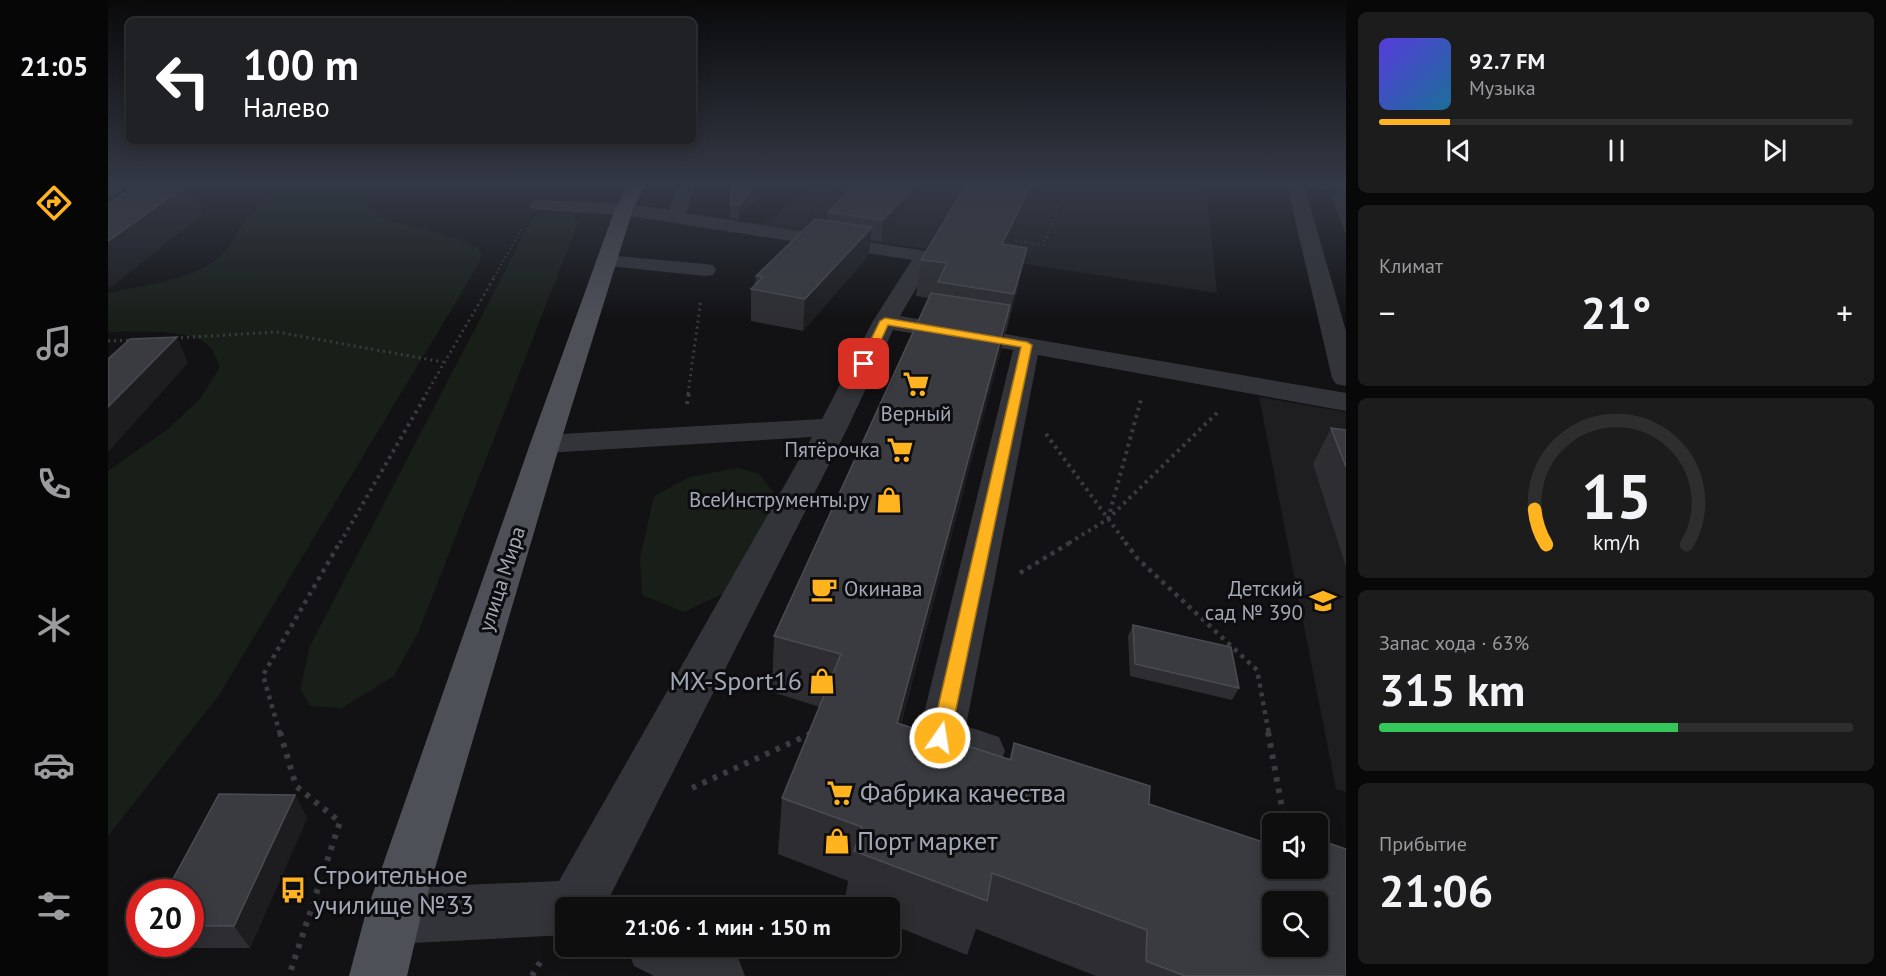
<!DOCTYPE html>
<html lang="ru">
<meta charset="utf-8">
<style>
body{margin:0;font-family:"PT Sans",sans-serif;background:#1c1c1d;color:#f1f3f6;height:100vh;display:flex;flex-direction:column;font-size:22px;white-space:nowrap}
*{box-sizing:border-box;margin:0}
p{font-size:20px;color:#9b9c9e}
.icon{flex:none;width:33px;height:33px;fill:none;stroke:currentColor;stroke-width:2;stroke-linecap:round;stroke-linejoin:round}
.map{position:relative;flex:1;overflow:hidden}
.drawer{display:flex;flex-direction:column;gap:12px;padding:12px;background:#080808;width:540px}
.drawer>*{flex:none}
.hud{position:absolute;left:18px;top:18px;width:570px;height:126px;border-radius:9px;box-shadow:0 3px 15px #0003,0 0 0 2px #2e2e2f;background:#202124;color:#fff;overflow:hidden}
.tools{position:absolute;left:1154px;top:813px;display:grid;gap:12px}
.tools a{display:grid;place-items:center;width:66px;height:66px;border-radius:9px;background:#0e0e0f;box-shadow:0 3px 15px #0003,0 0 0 2px #2e2e2f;font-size:30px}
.speed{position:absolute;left:18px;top:879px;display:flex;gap:12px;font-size:30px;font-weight:700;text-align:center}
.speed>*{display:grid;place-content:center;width:78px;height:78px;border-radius:50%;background:#0e0e0f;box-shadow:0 3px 15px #0003,0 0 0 2px #2e2e2f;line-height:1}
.speed .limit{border:9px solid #d22;background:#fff;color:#111}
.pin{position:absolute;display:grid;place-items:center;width:51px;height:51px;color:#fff;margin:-26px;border-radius:12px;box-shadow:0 3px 9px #0006}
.me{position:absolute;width:66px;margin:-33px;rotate:13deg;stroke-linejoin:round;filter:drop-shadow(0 0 4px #0008)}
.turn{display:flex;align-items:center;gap:21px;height:126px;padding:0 18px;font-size:27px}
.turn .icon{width:78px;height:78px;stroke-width:2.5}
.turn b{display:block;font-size:42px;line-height:51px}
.big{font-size:45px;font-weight:700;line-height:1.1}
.drawer .widget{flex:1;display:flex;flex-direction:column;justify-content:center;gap:9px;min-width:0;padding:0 21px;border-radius:9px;background:#1c1c1d}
.drawer .dial{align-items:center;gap:0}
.dial svg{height:156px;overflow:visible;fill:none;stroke:#2e2e2f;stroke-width:7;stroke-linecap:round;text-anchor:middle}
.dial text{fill:#f1f3f6;stroke:none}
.song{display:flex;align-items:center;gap:18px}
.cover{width:72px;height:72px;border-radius:9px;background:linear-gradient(135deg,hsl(250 70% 55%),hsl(200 70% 35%))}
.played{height:6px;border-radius:3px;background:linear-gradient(90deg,#ffb31f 15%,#2e2e2f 15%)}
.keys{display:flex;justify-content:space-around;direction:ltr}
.heat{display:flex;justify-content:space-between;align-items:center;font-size:33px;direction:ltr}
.charge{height:9px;border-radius:4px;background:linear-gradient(90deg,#34c759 63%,#2e2e2f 0)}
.trip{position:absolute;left:447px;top:897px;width:345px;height:60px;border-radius:9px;background:#0e0e0f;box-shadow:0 3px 15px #0003,0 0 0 2px #2e2e2f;font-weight:700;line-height:60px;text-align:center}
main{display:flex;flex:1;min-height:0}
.tabs{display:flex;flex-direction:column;width:108px;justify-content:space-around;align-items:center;background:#060606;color:#9b9c9e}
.tabs .icon{width:42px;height:42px}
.tabs .selected{color:#ffb31f}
.tabs b{font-size:27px;color:#f1f3f6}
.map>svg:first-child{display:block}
</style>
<main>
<nav class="tabs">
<b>21:05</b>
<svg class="icon selected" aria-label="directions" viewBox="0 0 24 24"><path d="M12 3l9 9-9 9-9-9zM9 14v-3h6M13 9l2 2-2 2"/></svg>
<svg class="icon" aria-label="music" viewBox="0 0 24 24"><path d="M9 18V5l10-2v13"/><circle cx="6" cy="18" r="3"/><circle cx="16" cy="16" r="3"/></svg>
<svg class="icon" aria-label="phone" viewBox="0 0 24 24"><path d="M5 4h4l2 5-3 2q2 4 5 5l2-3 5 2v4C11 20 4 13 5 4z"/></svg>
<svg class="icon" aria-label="climate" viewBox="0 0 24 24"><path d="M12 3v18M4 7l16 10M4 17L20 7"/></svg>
<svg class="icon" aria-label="car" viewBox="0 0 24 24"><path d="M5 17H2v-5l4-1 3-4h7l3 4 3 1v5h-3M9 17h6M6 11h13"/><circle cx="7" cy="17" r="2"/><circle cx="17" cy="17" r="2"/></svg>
<svg class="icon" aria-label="filters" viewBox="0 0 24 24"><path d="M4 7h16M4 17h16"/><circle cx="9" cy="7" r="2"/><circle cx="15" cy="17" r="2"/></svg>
</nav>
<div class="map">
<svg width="1238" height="976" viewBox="0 0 1238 976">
<rect width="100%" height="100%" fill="#121214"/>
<!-- built -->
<g fill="#1e1e21">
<path d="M 703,185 L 1098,185 L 1109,293 L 656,225 Z"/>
<path d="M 1151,397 L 1238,412 L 1238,792 L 1228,789 Z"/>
</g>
<!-- green -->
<g fill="#181f19">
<path d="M 180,185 L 250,185 L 261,192 L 259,208 C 276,227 344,228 373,251 L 372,262 L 111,695 L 0,836 L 0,471 L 60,429 L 93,398 L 112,367 C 109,361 106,351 101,346 C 84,328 24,332 0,332 L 0,293 C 31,286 91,279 113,255 C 124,244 130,229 140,217 C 152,204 165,194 180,185 Z"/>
<path d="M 442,212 L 465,215 L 470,223 L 310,633 L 286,676 L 234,708 L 203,706 L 192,690 L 202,646 L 424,219 L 430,215 Z"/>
<path d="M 630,468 L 651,474 L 671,499 L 618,592 L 576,612 L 534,595 L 532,558 L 546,496 L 582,477 Z"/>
</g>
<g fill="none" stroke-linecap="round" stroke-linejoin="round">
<!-- path-far4 -->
<g stroke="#383b40" stroke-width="2" stroke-dasharray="1.5 3" stroke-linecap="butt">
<path d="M 610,197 L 613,185"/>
<path d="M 700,210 L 728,185"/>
<path d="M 903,240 L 935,245 L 960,185"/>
<path d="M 386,277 L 415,227"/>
</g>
<!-- path-far3 -->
<g stroke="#383b40" stroke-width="3" stroke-dasharray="2 4" stroke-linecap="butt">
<path d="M 67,338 L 169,332 L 335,362"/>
<path d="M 0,341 L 23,340"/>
<path d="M 318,394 L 387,276"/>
<path d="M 580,394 L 593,299"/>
</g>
<!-- path-far2 -->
<g stroke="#383b40" stroke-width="4" stroke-dasharray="3 4.5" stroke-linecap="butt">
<path d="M 579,404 L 581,393"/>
<path d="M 938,434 L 1018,543"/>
<path d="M 1000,519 L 1034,396"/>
<path d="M 232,543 L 319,393"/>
<path d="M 961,543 L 1000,519 L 1112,410"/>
</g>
<!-- path-far1 -->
<g stroke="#383b40" stroke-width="4.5" stroke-dasharray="4 5" stroke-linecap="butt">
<path d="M 1017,542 L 1030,559 L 1149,670 L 1161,734"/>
<path d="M 912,573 L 963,542"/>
<path d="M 172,734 L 155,675 L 232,542"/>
</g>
<!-- path -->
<g stroke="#383b40" stroke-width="6" stroke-dasharray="4.5 7" stroke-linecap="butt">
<path d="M 172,732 L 188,786 L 232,822 L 181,976"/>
<path d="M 1160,732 L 1177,824"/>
<path d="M 584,788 L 702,734"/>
<path d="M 424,976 L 434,959"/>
</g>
<!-- minor -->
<g fill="#333439" fill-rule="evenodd">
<path d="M 0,185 L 20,185 L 6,197 L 0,198 Z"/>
<path d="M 570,185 L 587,185 L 578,213 L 824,252 L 827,256 L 792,316 L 1238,393 L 1238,411 L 930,355 L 858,726 L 891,737 L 897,751 L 891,765 L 874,771 L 817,752 L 810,738 L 905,350 L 785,330 L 740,427 L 496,908 L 458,908 L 458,935 L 285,944 L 265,936 L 257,916 L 265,896 L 285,888 L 451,881 L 704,437 L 437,453 L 426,451 L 422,444 L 426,437 L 437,435 L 714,419 L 765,321 L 804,260 L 516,215 L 430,210 L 424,209 L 421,205 L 424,201 L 430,200 L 516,203 L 561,210 Z"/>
<path d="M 1179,185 L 1196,185 L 1238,331 L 1238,386 L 1228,384 L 1224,378 Z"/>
<path d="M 1215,185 L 1238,185 L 1238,192 L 1217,189 Z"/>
<path d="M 498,255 L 597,264 L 605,265 L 608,270 L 605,275 L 597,276 L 491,265 L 487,261 L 491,257 Z"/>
<path d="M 518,946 L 610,946 L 629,955 L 637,976 L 546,976 L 526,966 Z"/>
</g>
<!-- major -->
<path fill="#4e5058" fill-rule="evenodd" d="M 520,185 L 537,185 L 525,209 L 452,444 L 313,916 L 299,976 L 241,976 L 257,916 L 422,444 L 507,209 Z"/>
</g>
<!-- wall -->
<g fill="#2e2e32">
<path d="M 624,185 L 662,185 L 630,219 L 622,218 L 622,204 Z"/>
<path d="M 747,185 L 822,185 L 773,242 L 762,240 L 761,255 L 695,331 L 643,321 L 643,289 L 647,285 L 648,276 L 720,220 L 720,212 Z"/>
<path d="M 858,185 L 932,185 L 903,245 L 911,283 L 898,332 L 897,332 L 893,350 L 793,724 L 901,759 L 906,743 L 1041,804 L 1238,976 L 988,976 L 868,929 L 859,955 L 782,924 L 782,908 L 741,908 L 736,906 L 740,881 L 670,854 L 674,798 L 712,707 L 664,692 L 666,636 L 821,298 L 808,296 L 813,260 Z"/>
<path d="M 1228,185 L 1238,185 L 1238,234 L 1223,196 Z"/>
<path d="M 1223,428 L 1238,430 L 1238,567 L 1205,464 Z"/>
<path d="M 1025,625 L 1131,688 L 1124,700 L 1022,676 L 1020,636 Z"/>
<path d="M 187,795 L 199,818 L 142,948 L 58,948 L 55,944 L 82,944 L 82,892 Z"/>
</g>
<!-- shaded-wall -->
<g fill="#1d1d20">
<path d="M 79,185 L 84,185 L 95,214 L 1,289 L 0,286 L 0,241 Z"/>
<path d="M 649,185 L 662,185 L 630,219 L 631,205 Z"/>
<path d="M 807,185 L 822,185 L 773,242 L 775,220 Z"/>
<path d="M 923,185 L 932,185 L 887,279 L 894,244 Z"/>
<path d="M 764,227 L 761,255 L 695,331 L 697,299 Z"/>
<path d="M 919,248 L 911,283 L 898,332 L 906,294 Z"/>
<path d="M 902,305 L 893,350 L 778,779 L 789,723 Z"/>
<path d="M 69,337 L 80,363 L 0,452 L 0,407 Z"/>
<path d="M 187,795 L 199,818 L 142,948 L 126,926 Z"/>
</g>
<!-- building -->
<g fill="#3a3b40" stroke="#4a4c53" stroke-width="1.5" fill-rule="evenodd">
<path d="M 29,185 L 79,185 L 0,241 L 0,204 Z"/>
<path d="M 624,185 L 649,185 L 631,205 L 622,204 Z"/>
<path d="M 747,185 L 807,185 L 775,220 L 720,212 Z"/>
<path d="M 858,185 L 923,185 L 894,244 L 919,248 L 906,294 L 830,282 L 839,263 L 813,260 Z"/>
<path d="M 707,219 L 764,227 L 697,299 L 643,289 L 655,277 L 648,276 Z"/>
<path d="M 823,293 L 902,305 L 789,723 L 903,760 L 906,743 L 1042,786 L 1041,804 L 1164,845 L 1164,868 L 1209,868 L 1209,839 L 1238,849 L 1238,976 L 1077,976 L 1038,961 L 1039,930 L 884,873 L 879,901 L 746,851 L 754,827 L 674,798 L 733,654 L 666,636 ZM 1164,902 L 1209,902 L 1209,946 L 1164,946 Z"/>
<path d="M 69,337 L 0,407 L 0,359 L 22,339 Z"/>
<path d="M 1223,428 L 1238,430 L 1238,467 Z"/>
<path d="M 1025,625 L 1123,647 L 1131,688 L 1027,664 Z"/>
<path d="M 111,794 L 187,795 L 126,926 L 82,926 L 82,892 L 58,892 Z"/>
</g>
<!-- sky -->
<linearGradient id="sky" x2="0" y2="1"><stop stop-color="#0a0a0b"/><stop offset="0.57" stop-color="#333945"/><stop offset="1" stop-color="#333945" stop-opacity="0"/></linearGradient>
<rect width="1238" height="322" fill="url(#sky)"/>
<!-- route -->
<path fill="#ffb31f" stroke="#a67414" stroke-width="1.5" d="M 777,318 L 919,342 L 924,345 L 842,738 L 839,744 L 832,746 L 826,744 L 823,738 L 913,347 L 780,325 L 762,364 L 760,366 L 752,366 L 751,364 L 772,321 Z"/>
<!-- icons -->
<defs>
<g id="supermarket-bare" transform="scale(2.07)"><path d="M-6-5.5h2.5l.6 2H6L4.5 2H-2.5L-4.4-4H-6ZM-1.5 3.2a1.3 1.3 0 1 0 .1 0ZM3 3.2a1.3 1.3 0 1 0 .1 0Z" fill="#ffb31f" stroke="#0d0d0f" stroke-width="2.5" paint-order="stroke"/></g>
<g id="shop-bare" transform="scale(2.07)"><path d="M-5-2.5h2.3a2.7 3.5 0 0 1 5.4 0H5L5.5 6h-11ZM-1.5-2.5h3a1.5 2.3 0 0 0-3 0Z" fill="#ffb31f" stroke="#0d0d0f" stroke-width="2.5" paint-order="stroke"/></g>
<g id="cafe-bare" transform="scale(2.07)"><path d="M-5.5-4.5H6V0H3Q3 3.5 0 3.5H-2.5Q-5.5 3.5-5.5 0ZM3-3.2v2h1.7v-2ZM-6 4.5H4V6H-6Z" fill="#ffb31f" stroke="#0d0d0f" stroke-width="2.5" paint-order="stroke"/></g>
<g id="school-bare" transform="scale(2.07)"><path d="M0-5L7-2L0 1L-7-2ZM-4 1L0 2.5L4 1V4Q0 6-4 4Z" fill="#ffb31f" stroke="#0d0d0f" stroke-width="2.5" paint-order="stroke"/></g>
<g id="bus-bare" transform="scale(2.07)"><path d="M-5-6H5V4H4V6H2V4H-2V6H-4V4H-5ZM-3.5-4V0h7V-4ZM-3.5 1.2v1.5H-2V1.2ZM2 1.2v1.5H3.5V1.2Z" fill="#ffb31f" stroke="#0d0d0f" stroke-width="2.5" paint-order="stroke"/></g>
</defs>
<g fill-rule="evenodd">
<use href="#supermarket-bare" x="808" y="384"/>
<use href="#supermarket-bare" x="792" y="450"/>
<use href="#shop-bare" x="781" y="500"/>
<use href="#cafe-bare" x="716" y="589"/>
<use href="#school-bare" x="1215" y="601"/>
<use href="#shop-bare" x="714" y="681"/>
<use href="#supermarket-bare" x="732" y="793"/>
<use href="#shop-bare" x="729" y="841"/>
<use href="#bus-bare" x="185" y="890"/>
</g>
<g text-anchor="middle" stroke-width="6" stroke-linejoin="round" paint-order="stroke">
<!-- poi labels -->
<g font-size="21" fill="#a2a8b6" stroke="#0d0d0f" text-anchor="end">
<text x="808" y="421" text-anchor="middle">Верный</text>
<text x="772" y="457">Пятёрочка</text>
<text x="761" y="507">ВсеИнструменты.ру</text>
<text x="736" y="596" text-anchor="start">Окинава</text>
<text x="1195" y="596">Детский<tspan x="1195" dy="24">сад № 390</tspan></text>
</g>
<!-- street labels -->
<g font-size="21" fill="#a2a8b6" stroke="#0d0d0f">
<text transform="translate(394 579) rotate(-72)" y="7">улица Мира</text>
</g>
<!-- near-poi labels -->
<g font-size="26" fill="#a2a8b6" stroke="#0d0d0f" text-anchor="start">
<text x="694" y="690" text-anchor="end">MX-Sport16</text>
<text x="752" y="802">Фабрика качества</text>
<text x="749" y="850">Порт маркет</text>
<text x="205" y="884">Строительное<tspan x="205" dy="30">училище №33</tspan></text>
</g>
</g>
</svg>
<div class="tools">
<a><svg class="icon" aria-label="sound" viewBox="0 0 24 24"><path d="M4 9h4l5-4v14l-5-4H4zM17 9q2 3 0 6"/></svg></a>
<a><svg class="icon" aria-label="search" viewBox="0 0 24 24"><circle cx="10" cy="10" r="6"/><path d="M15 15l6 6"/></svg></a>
</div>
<div class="speed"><div class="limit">20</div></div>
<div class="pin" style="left:756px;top:364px;background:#d93025"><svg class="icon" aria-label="arrive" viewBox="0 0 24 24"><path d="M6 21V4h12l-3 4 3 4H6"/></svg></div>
<svg class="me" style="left:832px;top:738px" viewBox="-20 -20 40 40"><circle r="17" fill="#ffb31f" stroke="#fff" stroke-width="3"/><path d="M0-11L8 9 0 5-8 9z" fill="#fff"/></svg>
<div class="trip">21:06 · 1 мин · 150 m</div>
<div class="hud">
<div class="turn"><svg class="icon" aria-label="left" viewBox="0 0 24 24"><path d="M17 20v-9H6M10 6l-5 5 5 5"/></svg><div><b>100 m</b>Налево</div></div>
</div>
</div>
<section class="drawer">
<div class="widget">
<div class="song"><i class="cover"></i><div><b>92.7 FM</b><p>Музыка</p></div></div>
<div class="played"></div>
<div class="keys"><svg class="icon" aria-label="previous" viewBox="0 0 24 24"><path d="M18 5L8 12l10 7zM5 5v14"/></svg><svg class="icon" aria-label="pause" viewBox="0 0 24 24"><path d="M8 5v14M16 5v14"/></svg><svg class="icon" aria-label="next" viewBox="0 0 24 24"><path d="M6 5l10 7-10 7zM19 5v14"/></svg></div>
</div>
<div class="widget"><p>Климат</p>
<div class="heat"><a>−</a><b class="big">21°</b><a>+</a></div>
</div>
<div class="widget dial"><svg viewBox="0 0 100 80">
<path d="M14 69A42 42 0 1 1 86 69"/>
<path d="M14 69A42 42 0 0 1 8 51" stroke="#ffb31f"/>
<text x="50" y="56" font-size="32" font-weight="700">15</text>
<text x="50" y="72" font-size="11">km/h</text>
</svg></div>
<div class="widget"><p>Запас хода · 63%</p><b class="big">315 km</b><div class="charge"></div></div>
<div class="widget"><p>Прибытие</p><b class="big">21:06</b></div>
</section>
</main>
